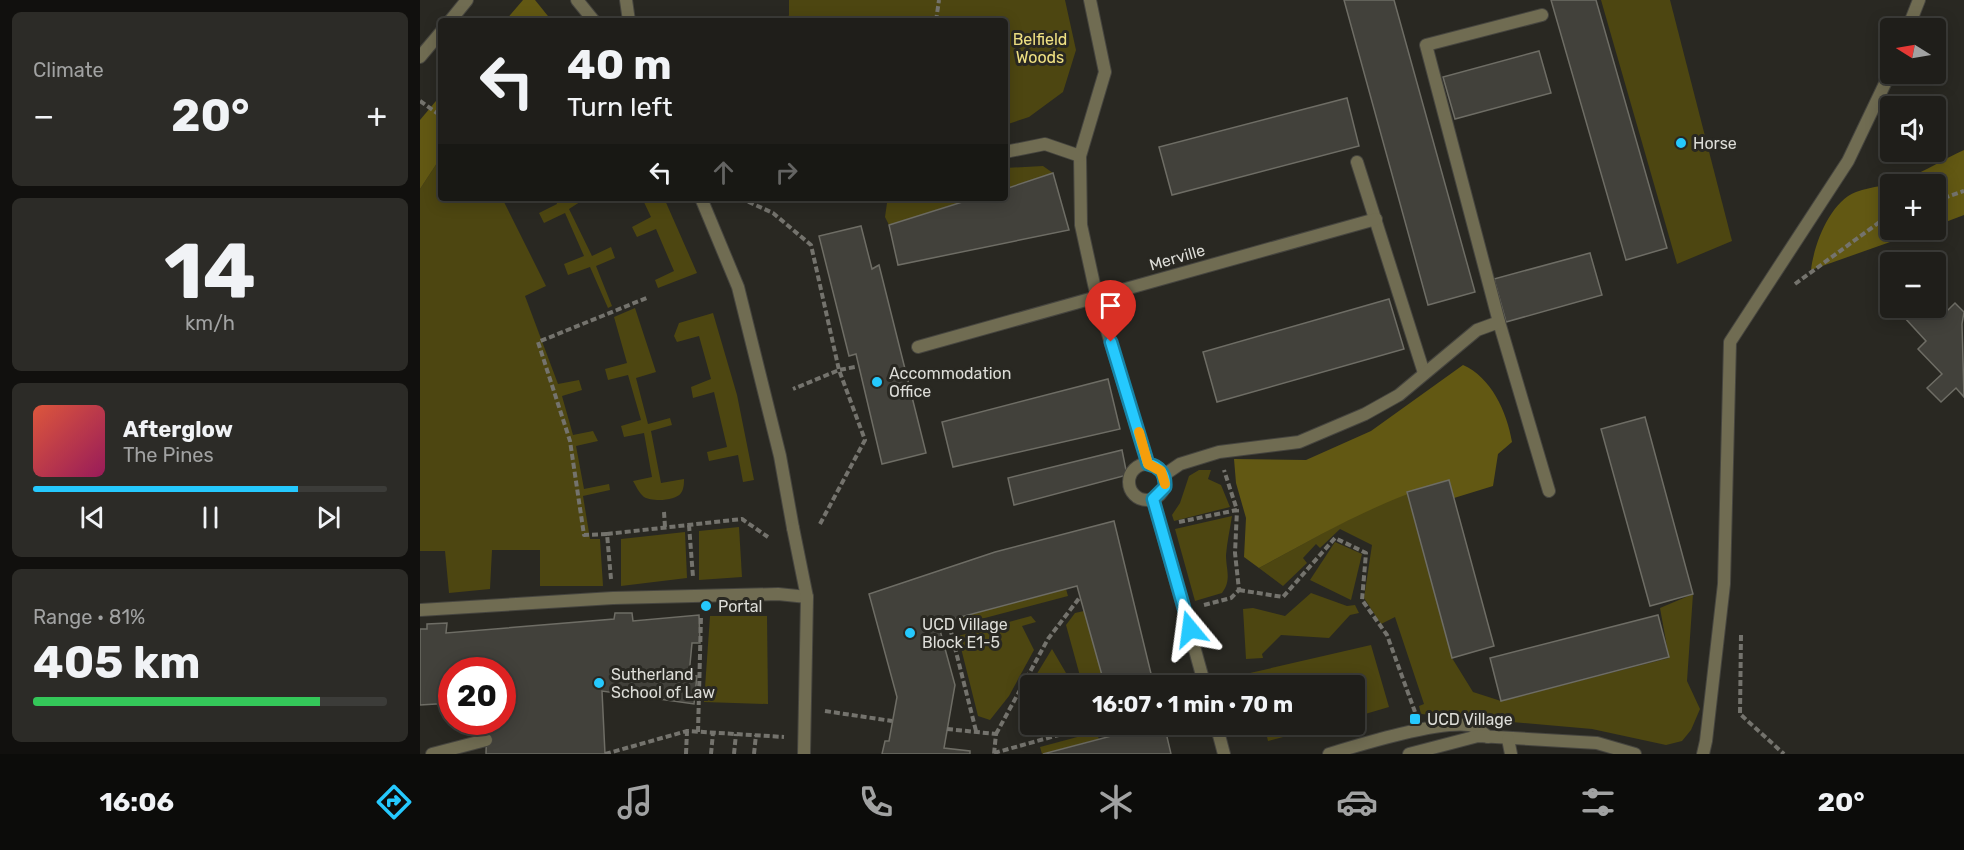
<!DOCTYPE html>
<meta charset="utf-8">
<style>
body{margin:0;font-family:Rubik,sans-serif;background:#2c2b27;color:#f1f3f6;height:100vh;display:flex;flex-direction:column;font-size:22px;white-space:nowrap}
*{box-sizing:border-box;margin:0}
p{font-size:20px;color:#a1a2a2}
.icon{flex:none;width:33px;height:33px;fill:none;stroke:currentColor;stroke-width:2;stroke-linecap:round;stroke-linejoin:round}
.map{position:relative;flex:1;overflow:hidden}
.details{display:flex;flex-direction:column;gap:12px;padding:12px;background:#11100e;width:420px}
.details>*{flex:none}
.hud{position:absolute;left:18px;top:18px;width:570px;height:183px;border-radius:6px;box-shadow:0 3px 15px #0003,0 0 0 2px #3c3c39;background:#1f1e1a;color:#f1f3f6;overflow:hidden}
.needle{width:39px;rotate:281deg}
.controls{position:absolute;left:1460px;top:18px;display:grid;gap:12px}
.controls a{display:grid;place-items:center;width:66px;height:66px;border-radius:6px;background:#1f1e1a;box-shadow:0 3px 15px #0003,0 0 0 2px #3c3c39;font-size:30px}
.speed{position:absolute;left:18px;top:657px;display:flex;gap:12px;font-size:30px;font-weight:700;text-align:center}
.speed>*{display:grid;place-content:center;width:78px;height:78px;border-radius:50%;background:#1f1e1a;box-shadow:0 3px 15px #0003,0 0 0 2px #3c3c39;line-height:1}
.speed .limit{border:9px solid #d22;background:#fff;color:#111}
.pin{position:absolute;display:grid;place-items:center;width:51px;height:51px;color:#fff;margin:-62px -26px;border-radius:50% 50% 50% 0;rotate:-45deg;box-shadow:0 0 6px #0007}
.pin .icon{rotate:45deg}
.me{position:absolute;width:66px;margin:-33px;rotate:344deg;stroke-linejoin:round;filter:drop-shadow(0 0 4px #0008)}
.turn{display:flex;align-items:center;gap:21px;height:126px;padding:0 30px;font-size:27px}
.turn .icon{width:78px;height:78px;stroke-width:2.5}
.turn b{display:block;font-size:42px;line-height:51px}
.lanes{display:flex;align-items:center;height:57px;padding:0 30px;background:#0003;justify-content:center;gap:30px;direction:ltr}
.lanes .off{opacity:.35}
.big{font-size:45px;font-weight:700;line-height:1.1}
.details .tile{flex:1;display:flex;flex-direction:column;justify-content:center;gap:9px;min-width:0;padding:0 21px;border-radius:9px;background:#2c2b27}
.details .dial{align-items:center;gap:0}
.dial b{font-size:78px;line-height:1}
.song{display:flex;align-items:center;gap:18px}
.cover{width:72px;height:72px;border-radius:9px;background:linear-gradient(135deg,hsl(10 70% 55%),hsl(330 70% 35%))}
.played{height:6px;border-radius:3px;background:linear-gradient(90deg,#25c9fe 75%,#3c3c39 75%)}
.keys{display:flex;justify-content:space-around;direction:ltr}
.heat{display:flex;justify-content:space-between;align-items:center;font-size:33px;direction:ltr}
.charge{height:9px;border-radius:4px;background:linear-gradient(90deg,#34c759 81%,#3c3c39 0)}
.trip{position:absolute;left:600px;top:675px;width:345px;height:60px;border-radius:6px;background:#1f1e1a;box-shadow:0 3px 15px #0003,0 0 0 2px #3c3c39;font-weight:700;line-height:60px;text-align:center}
.dock{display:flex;height:96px;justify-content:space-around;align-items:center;background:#0c0c0a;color:#a1a2a2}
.dock .icon{width:42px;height:42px}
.dock .on{color:#25c9fe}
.dock b{font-size:27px;color:#f1f3f6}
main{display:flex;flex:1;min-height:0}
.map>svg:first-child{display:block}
</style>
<main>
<section class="details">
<div class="tile"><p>Climate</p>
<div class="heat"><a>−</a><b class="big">20°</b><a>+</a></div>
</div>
<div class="tile dial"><b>14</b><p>km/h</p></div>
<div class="tile">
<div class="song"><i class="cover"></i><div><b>Afterglow</b><p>The Pines</p></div></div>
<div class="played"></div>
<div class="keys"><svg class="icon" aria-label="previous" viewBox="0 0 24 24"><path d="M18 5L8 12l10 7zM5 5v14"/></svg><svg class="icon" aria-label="pause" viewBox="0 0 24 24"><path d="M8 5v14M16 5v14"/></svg><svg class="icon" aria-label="next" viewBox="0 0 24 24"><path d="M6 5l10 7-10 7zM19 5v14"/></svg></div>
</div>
<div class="tile"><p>Range · 81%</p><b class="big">405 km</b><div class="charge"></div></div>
</section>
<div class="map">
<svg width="1544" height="754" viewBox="0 0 1544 754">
<rect width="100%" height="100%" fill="#292822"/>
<!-- green -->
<g fill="#4d4611">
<path d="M 369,0 L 645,0 L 656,50 L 643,92 L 609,117 L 585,125 L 585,21 L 366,21 L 369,15 Z"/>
<path d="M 1181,0 L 1250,0 L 1312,241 L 1257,264 Z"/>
<path d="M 21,157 L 21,198 L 82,198 L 126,286 L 105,296 L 138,384 L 159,380 L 162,390 L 142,396 L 153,435 L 173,431 L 178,441 L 156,446 L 164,489 L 189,484 L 190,490 L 163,496 L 170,539 L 180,539 L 183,586 L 120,586 L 120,550 L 72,550 L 70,589 L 29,593 L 25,551 L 0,551 L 0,189 Z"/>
<path d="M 623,166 L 633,173 L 585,189 L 585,168 Z"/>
<path d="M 135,198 L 144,200 L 166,198 L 149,209 L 172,256 L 191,247 L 195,258 L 176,266 L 192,306 L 188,308 L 170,267 L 148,275 L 144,264 L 164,256 L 145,213 L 124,223 L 119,213 L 137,204 Z"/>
<path d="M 222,198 L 244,198 L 277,273 L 238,288 L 235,280 L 254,271 L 236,229 L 217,237 L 212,227 L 231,217 Z"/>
<path d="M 474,198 L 555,198 L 469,225 L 465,217 L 467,203 Z"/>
<path d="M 215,308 L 236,372 L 216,378 L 228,424 L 250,418 L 252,425 L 231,431 L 241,483 L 264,479 C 264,483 264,489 261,493 C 256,501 232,502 224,497 C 219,493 216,486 213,481 L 232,477 L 224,433 L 204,437 L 201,426 L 221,420 L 208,375 L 188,380 L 185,369 L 207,363 L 194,317 Z"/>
<path d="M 293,313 L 317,395 L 334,480 L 323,482 L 318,455 L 289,461 L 287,452 L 307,447 L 294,392 L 273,398 L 271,387 L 291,379 L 279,336 L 257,342 L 254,336 L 259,323 Z"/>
<path d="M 779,470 L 791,470 L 788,479 L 801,485 L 810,507 L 754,521 L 752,515 L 760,503 L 769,476 Z"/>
<path d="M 987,492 L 1032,658 L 1053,692 L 1081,701 L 1249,658 L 1240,608 L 1273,594 L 1267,681 L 1280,709 L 1271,730 L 1262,741 L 1246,745 L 1172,729 L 1001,714 L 999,706 L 1004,704 L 975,617 L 961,624 L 944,598 L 952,545 L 920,529 L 900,548 L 896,544 L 883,558 L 887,563 L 863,586 L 839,568 L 938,514 Z"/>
<path d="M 812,516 C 810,529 807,542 806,555 C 806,570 812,580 802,593 L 775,601 L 755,529 Z"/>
<path d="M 319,527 L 322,577 L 279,580 L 279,531 Z"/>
<path d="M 265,532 L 267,578 L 201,586 L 201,539 Z"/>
<path d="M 915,542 L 942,554 L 931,600 L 890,580 Z"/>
<path d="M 646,589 L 648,596 L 542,624 L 541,617 Z"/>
<path d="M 891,593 L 927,606 L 935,605 L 939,613 L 930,615 L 909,638 L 861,635 L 842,654 L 843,658 L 826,659 L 823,609 L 833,608 L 865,616 Z"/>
<path d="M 664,611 L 685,685 L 666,685 L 660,676 L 646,625 L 655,613 Z"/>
<path d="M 290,616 L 347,616 L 348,704 L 284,702 Z"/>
<path d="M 611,616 L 616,622 L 602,626 L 614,650 L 589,696 L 570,720 L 558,716 L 538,636 Z"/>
<path d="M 951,645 L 969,707 L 935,717 L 934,686 L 834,685 L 830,673 Z"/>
<path d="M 632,649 L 653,685 L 610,686 L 610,717 L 599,703 Z"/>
<path d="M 844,724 L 908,724 L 908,725 L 848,741 Z"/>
<path d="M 676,732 L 679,739 L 622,754 L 620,747 Z"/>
</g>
<!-- forest -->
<g fill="#625813">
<path d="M 103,0 L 115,0 L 132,21 L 85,21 Z"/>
<path d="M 21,95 L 21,157 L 0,189 L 0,120 Z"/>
<path d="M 1544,150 L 1544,215 L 1515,226 L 1515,184 L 1470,184 L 1470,230 L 1504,230 L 1391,270 C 1394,244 1410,202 1436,192 C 1452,186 1470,186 1486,179 C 1505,171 1524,159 1544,150 Z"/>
<path d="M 1043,365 C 1071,377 1087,412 1092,442 L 1078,454 L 1073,486 L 1034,498 L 1029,481 C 960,499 901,535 839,568 L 824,557 L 826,518 L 816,483 L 814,459 L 886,460 L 951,431 Z"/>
</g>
<!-- building -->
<g fill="#42413b" stroke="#6e6d65" stroke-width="1.5">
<path d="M 924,0 L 974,0 L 1055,292 L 1008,305 Z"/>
<path d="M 1131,0 L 1176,0 L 1247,248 L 1206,260 Z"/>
<path d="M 1119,51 L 1131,93 L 1035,119 L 1023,77 Z"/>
<path d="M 927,98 L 939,146 L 752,195 L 739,147 Z"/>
<path d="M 633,173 L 649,230 L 478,265 L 469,225 L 555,198 L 585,198 L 585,189 Z"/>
<path d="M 441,226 L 452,269 L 459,265 L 506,453 L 462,464 L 436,354 L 429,356 L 399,236 Z"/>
<path d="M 1170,253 L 1182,295 L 1086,322 L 1074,279 Z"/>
<path d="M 1515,296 L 1528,310 L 1535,303 L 1544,312 L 1542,324 L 1544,397 L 1536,388 L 1521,402 L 1507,388 L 1522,374 L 1498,349 L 1506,341 L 1484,317 L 1495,308 L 1515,308 Z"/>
<path d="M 969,299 L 984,349 L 797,402 L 783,352 Z"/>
<path d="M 688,379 L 700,429 L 533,467 L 522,422 Z"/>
<path d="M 1225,417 L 1273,594 L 1230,606 L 1181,429 Z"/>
<path d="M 702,450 L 707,475 L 594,505 L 588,478 Z"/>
<path d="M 1029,480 L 1074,646 L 1032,658 L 987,492 Z"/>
<path d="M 694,521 L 734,686 L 685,686 L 657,586 L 518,623 L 535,685 L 524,748 L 550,751 L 550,754 L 462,754 L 465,741 L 469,741 L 477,697 L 449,594 L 575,552 Z"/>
<path d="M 195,613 L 212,613 L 213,621 L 279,615 L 280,643 L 272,643 L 269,675 L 277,676 L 274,704 L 182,691 L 185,754 L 66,754 L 67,722 L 82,722 L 82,670 L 32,670 L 32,703 L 0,705 L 0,629 L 7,629 L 7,624 L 27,623 L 26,633 L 194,619 Z"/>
<path d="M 1238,615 L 1249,657 L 1081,701 L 1070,658 Z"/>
<path d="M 696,724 L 744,724 L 751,754 L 623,754 L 699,734 Z"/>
</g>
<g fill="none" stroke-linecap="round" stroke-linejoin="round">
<!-- service casing -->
<g stroke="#46453f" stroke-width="14">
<g id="service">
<path d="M 157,0 L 174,21"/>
<path d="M 206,0 L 209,21"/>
<path d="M 670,0 L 685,72 L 660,156 L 661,225 L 677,298 L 728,464"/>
<path d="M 30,21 L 47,0"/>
<path d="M 1488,28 L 1499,0"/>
<path d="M 0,57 L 21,32"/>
<path d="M 585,152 L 625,144 L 660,156"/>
<path d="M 937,162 L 1004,373"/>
<path d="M 281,198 L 318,287 L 360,456 L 373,528"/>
<path d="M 1079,322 L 1129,491"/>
<circle cx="727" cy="482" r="18"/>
<path d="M 744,475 L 760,464 L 799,452 L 879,442 L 945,414 L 979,395 L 1057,330 L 1079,322 L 1006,45 L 1122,15"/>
<path d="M 733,499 L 785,686"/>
<path d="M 796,724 L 804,754"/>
<path d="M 909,754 C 942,744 1017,721 1049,725 C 1056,726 1063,733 1068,737"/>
<path d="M 989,754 L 1058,736 L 1177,743 L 1215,754"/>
<path d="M 1283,754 L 1286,741 L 1304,584 L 1310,342 L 1428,161 L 1470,73"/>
</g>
</g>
<!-- pedestrian casing -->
<g stroke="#46453f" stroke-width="14">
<g id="pedestrian">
<path d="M 498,347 L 956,219"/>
<path d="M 0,610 L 193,598 L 358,594 L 387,597"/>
<path d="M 1088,739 L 1091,754"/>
<path d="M 12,754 L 66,740"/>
</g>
</g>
<!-- minor casing -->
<g stroke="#46453f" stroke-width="14">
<path id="minor" d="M 373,528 L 387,597 L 384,754"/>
</g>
<!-- path -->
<g stroke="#74736d" stroke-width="4" stroke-dasharray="6 3" stroke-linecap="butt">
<path d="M 516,21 L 519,0"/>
<path d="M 0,101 L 21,116"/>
<path d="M 320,198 L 353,213 L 391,245 L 419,370 L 373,389"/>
<path d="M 1515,201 L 1544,191"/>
<path d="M 1375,284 L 1461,221 L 1470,218"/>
<path d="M 244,512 L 245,527"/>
<path d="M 759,522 L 817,510 L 804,470"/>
<path d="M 400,524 L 445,440 L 419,370 L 435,367"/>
<path d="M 269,525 L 273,577"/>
<path d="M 187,534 L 164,535 L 150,441 L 118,342 L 229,297"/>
<path d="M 191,579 L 187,534 L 322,519 L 348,537"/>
<path d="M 819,590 L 863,597 L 915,538 L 946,553 L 942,600 L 967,635 L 995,712"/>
<path d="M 784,605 L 811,598 L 819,590 L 815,553 L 817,510"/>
<path d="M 528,620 L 556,731"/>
<path d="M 1321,635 L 1320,714 L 1364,754"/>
<path d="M 405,711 L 472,721"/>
<path d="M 527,729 L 576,734 L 574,754"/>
<path d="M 278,732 L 281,616"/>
<path d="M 576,734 L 628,639 L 660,597"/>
<path d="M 574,753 L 678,724"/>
<path d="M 185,754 L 267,731 L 364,737"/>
<path d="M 266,754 L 267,731"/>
<path d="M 291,754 L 293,733"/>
<path d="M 314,754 L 316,734"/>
<path d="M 334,754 L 336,735"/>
</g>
<!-- service -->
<use href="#service" stroke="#706c52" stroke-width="12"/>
<!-- pedestrian -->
<use href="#pedestrian" stroke="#706c52" stroke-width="12"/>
<!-- minor -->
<use href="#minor" stroke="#706c52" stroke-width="12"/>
</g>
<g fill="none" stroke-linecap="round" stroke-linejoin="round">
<!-- route casing -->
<g stroke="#1883a5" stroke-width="15">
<path id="route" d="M 691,342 L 728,464 C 740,466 746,475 745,487 L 733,499 L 770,629"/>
</g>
<!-- route -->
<use href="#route" stroke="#25c9fe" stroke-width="10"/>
<!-- slow -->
<path stroke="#f59e0b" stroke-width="10" d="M 719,432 L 728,464 L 741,471 L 745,484"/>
</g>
<!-- markers -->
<g fill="#25c9fe" stroke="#292822" stroke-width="2">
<circle cx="1261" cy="143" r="6"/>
<circle cx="457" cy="382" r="6"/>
<circle cx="286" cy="606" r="6"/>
<circle cx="490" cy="633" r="6"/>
<circle cx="179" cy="683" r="6"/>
<rect x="989" y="713" width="12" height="12" rx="3"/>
</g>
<g text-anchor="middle" stroke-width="6" stroke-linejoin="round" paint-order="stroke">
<!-- park labels -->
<g font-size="16" fill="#f0e183" stroke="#292822">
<text x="620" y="45">Belfield<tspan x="620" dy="18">Woods</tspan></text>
</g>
<!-- poi labels -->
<g font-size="16" fill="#ddddd8" stroke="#292822" text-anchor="start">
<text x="1273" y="149">Horse</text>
<text x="469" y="379">Accommodation<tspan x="469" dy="18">Office</tspan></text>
<text x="298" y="612">Portal</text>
<text x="502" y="630">UCD Village<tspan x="502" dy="18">Block E1-5</tspan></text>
<text x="191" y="680">Sutherland<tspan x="191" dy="18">School of Law</tspan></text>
<text x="1007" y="725">UCD Village</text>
</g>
<!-- street labels -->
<g font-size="16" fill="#ddddd8" stroke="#292822">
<text transform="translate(757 257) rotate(-16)" y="6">Merville</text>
</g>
</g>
</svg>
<div class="controls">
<a><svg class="needle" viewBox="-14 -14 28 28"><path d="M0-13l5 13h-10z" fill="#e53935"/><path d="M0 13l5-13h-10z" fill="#a1a2a2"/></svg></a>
<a><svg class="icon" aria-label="sound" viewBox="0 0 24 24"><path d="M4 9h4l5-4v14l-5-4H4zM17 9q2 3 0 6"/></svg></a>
<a>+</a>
<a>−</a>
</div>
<div class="speed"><div class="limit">20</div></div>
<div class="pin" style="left:691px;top:342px;background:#d93025"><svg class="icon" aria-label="arrive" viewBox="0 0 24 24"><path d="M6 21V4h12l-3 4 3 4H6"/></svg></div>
<svg class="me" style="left:770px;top:629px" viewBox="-20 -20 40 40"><path d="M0-17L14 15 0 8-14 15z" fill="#25c9fe" stroke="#fff" stroke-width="4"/></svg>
<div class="trip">16:07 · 1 min · 70 m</div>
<div class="hud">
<div class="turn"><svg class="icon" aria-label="left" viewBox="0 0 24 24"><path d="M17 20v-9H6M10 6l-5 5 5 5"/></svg><div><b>40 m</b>Turn left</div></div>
<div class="lanes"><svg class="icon" aria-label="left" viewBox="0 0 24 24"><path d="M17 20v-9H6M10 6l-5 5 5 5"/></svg><svg class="icon off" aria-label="ahead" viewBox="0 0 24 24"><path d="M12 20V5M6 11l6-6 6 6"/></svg><svg class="icon off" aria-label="right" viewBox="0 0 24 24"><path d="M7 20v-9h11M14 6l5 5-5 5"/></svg></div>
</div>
</div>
</main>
<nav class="dock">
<b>16:06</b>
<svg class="icon on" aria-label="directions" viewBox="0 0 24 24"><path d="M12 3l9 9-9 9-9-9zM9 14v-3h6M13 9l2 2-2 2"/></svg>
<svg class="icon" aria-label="music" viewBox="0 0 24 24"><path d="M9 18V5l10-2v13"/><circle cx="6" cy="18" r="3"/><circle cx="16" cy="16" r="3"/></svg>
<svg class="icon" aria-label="phone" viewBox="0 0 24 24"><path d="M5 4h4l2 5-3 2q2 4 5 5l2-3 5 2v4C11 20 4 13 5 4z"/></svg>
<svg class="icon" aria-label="climate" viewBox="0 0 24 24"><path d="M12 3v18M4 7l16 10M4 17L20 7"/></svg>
<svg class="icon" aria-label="car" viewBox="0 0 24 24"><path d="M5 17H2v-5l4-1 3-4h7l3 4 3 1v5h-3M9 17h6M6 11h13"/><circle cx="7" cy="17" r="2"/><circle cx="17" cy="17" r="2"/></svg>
<svg class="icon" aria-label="filters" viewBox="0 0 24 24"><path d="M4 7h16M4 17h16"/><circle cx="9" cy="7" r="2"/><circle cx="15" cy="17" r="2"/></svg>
<b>20°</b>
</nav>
